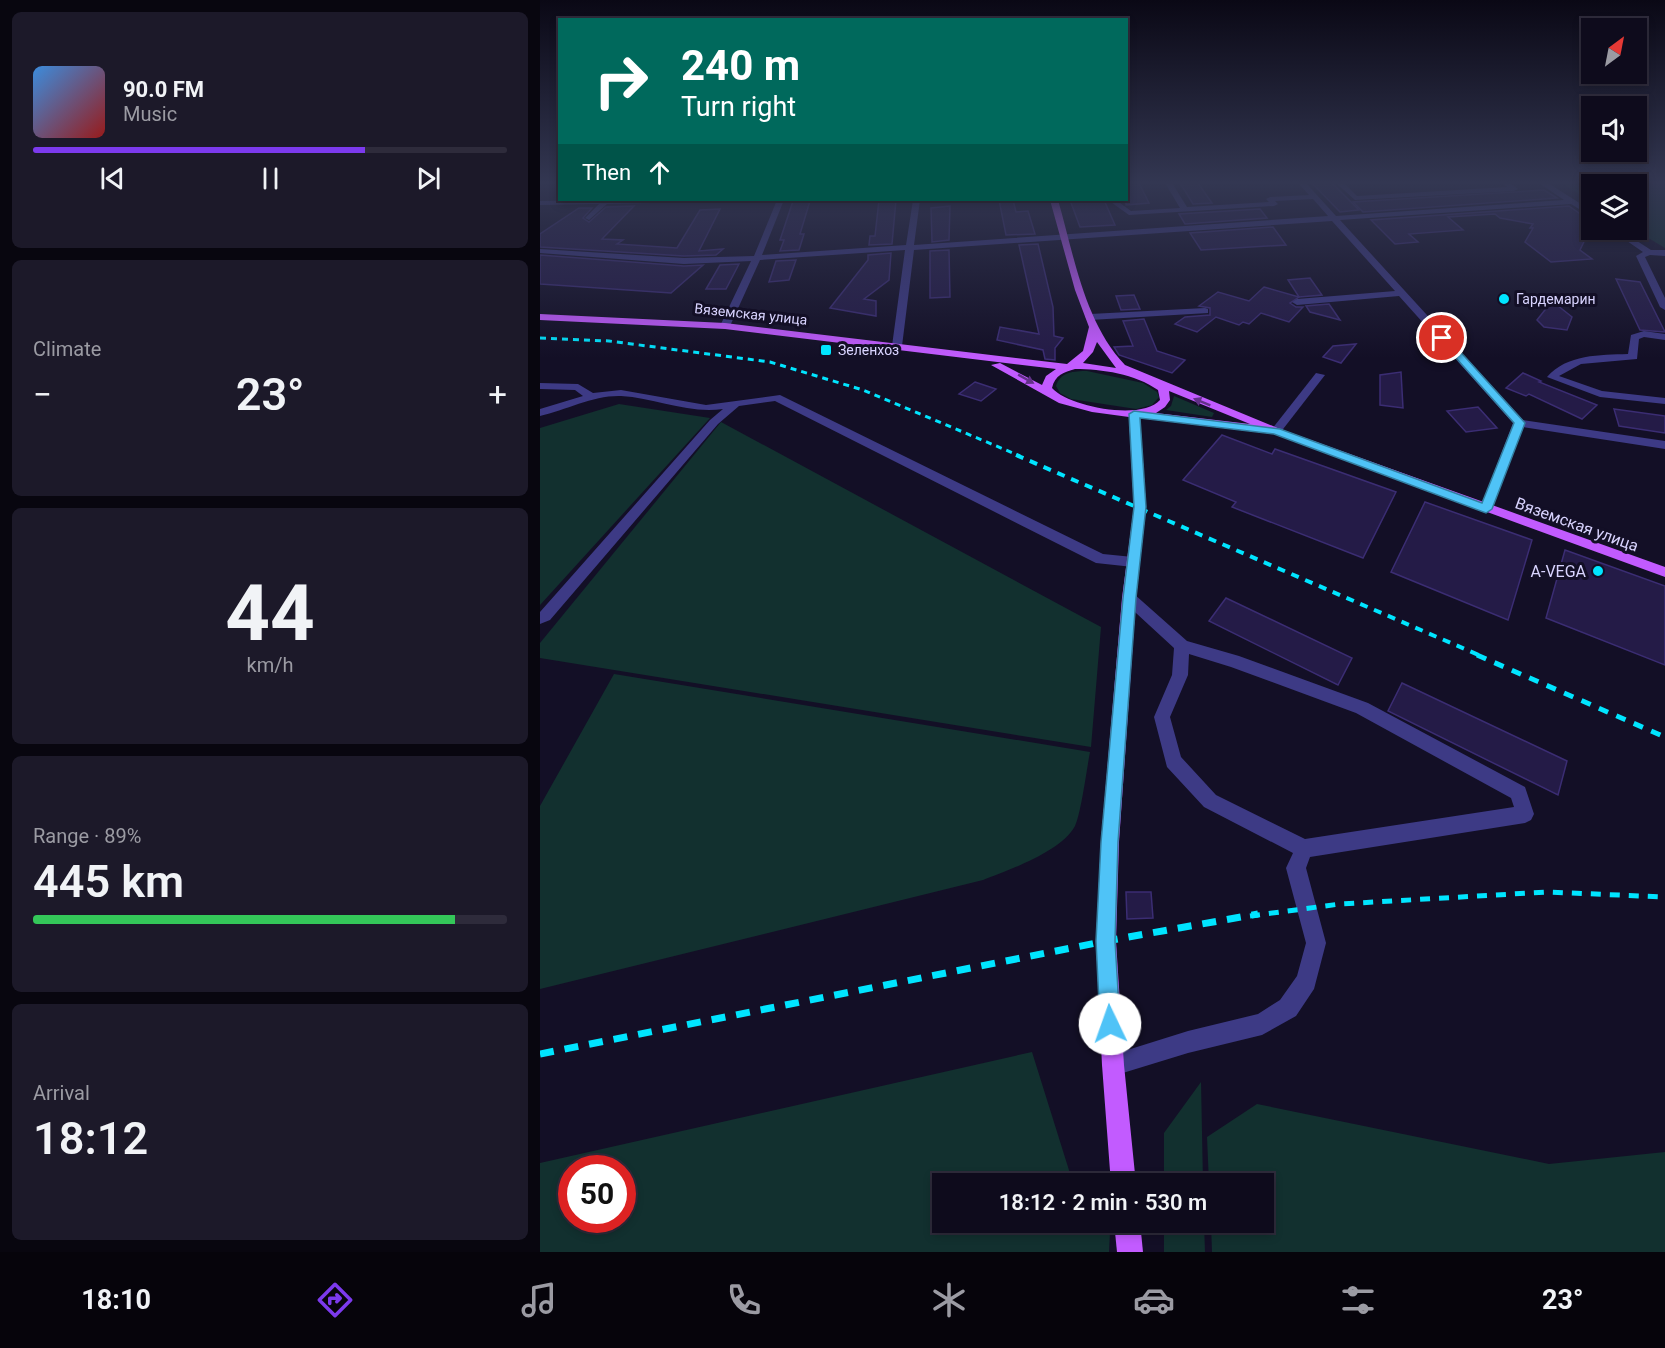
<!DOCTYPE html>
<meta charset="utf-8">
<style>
body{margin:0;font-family:Roboto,sans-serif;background:#1c1929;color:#f1f3f6;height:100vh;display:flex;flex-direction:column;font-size:22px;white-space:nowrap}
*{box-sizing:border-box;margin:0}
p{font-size:20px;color:#9b9ba3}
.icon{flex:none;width:33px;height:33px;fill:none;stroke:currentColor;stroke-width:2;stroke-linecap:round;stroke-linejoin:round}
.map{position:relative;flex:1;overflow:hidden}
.sheet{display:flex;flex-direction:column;gap:12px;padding:12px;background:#08060f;width:540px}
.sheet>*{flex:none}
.hud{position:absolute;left:18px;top:18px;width:570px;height:183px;border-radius:0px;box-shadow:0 3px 9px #0003,0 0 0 2px #2e2b3b;background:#00695c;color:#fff;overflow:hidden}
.needle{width:39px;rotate:32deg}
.buttons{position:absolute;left:1041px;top:18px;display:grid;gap:12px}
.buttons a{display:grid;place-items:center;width:66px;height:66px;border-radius:0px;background:#0e0b1c;box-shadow:0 3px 9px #0003,0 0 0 2px #2e2b3b;font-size:30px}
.speed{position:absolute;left:18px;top:1155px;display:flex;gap:12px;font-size:30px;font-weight:700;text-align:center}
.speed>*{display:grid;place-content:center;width:78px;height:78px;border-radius:50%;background:#0e0b1c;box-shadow:0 3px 9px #0003,0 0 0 2px #2e2b3b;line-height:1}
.speed .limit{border:9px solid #d22;background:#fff;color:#111}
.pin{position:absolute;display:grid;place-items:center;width:51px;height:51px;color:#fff;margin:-26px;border:3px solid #fff;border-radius:50%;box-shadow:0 2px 6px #0007}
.me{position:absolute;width:66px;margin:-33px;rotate:357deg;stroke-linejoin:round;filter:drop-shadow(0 0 4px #0008)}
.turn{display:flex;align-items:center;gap:21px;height:126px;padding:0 24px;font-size:27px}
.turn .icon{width:78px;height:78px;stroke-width:2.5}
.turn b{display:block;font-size:42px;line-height:51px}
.then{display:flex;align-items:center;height:57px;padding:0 24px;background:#0003;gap:12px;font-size:22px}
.big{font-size:45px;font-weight:600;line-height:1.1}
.sheet .widget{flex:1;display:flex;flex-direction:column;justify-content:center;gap:9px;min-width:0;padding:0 21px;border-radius:9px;background:#1c1929}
.sheet .dial{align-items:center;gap:0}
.dial b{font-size:78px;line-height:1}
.song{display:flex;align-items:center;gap:18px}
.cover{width:72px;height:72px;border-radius:9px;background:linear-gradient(135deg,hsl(210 70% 55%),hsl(0 70% 35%))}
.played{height:6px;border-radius:3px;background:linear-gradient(90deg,#7c3aed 70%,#2e2b3b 70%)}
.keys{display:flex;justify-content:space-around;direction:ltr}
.heat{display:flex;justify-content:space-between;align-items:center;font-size:33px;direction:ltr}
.charge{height:9px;border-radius:4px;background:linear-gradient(90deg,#34c759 89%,#2e2b3b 0)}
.trip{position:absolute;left:392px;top:1173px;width:342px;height:60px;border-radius:0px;background:#0e0b1c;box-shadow:0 3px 9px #0003,0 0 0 2px #2e2b3b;font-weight:600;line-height:60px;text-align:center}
.dock{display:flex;height:96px;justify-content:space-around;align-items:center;background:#06040b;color:#9b9ba3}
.dock .icon{width:42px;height:42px}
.dock .on{color:#7c3aed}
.dock b{font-size:27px;color:#f1f3f6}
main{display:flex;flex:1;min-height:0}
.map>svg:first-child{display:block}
</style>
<main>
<section class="sheet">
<div class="widget">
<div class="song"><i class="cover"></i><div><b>90.0 FM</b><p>Music</p></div></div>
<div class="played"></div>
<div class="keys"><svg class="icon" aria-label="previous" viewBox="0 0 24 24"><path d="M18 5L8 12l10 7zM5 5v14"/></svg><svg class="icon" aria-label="pause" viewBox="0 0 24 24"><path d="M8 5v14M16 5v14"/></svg><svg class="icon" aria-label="next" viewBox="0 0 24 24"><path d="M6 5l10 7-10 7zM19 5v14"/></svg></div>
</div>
<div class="widget"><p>Climate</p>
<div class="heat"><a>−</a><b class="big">23°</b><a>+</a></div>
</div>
<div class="widget dial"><b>44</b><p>km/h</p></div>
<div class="widget"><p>Range · 89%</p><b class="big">445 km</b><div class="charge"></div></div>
<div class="widget"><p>Arrival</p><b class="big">18:12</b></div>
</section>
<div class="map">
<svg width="1125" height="1252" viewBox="0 0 1125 1252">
<rect width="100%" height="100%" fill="#130f26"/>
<!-- green -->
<g fill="#12302f" fill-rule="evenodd">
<path d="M 1022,183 L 1125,183 L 1125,248 L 1095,230 L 1096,184 L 1052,184 L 1051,202 Z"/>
<path d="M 547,371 L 603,383 L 617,392 L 619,397 L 612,405 L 596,409 L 531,399 L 520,393 L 516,386 C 520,372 534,371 547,371 Z"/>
<path d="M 634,396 L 674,413 L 672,417 L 626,410 L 631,406 Z"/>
<path d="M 79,404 L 170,418 L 0,605 L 0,428 Z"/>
<path d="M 181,422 L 561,627 L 551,747 L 0,658 L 0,643 Z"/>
<path d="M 74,674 L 550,752 C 547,767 541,814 535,826 C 522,851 469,870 443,880 L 0,989 L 0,806 Z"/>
<path d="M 492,1052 L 533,1183 L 402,1184 L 402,1222 L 561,1223 L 570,1232 L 569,1252 L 0,1252 L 0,1163 ZM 32,1168 L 82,1168 L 82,1220 L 32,1220 Z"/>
<path d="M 661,1082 L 663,1183 L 624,1183 L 624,1133 Z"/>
<path d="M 717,1104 L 1009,1164 L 1125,1152 L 1125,1252 L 672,1252 L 671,1223 L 723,1222 L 723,1184 L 669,1183 L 667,1137 Z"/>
<path d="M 624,1223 L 664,1223 L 665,1252 L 624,1252 Z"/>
</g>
<!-- building -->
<g fill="#241b47" stroke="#3b2d73" stroke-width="1.5">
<path d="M 586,183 L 599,183 L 609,203 L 586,205 Z"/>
<path d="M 640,183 L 658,183 L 672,203 L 653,204 Z"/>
<path d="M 772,183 L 792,183 L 819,210 L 800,212 Z"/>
<path d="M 1004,190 L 1017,198 L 823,212 L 813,202 Z"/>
<path d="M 339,200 L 356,200 L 352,244 L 329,245 L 330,236 L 335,236 Z"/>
<path d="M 459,200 L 473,200 L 476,212 L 488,211 L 495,234 L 466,235 Z"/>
<path d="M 530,200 L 564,200 L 575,225 L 540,227 Z"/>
<path d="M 253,201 L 270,201 L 260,234 L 264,234 L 259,250 L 240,251 L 244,240 L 240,240 Z"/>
<path d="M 94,206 L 62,239 L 83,240 L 77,244 L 137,248 L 160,210 L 180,209 L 159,251 L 183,249 L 176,255 L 144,256 L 0,247 L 0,234 L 39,208 L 52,208 L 43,218 L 49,222 L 66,207 Z"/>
<path d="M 410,206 L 409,240 L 392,242 L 391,208 Z"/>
<path d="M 1029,206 L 1046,218 L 1042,225 L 1051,227 L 1040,250 L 1052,259 L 1011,262 L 985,242 L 993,228 L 990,228 L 993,224 L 960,218 L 955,214 L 908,217 L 923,230 L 869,234 L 878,242 L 855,244 L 831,220 Z"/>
<path d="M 720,209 L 727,218 L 645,224 L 639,214 Z"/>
<path d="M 733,227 L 746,245 L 661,250 L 650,233 Z"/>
<path d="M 498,244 L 513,307 L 514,336 L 523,338 L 515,348 L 515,360 L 505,359 L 503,350 L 457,340 L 460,327 L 499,334 L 479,245 Z"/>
<path d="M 409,250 L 410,297 L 390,298 L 390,251 Z"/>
<path d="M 351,253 L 349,280 L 324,299 L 336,301 L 336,316 L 290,308 L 328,260 L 328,255 Z"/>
<path d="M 0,255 L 144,266 L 163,265 L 131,293 L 0,284 Z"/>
<path d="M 256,260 L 249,280 L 229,282 L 236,261 Z"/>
<path d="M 199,264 L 186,289 L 166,289 L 180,265 Z"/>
<path d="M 770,278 L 782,295 L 759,297 L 748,280 Z"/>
<path d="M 1076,279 L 1100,282 L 1125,332 L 1100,330 Z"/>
<path d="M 724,287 L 759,297 L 750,303 L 756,307 L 763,307 L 749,322 L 721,313 L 709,324 L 703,322 L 699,325 L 676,317 L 657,332 L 635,324 L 645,317 L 670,315 L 670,308 L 659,306 L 678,292 L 709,301 Z"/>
<path d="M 594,295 L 600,309 L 581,310 L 576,296 Z"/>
<path d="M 1012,301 L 1032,317 L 1027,330 L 1004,327 L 997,320 Z"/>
<path d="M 789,304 L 800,320 L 770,312 L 766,306 Z"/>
<path d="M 604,319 L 617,351 L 645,360 L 632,373 L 579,355 L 574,347 L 593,346 L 583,321 Z"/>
<path d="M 816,344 L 801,363 L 783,357 L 793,346 Z"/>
<path d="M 861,372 L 863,408 L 840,405 L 840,375 Z"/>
<path d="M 983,373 L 1001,381 L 999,382 L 1057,405 L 1042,419 L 989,394 L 986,396 L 966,388 Z"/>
<path d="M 435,382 L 456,389 L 441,401 L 419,394 Z"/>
<path d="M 938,407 L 957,428 L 926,432 L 907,411 Z"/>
<path d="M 1074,409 L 1125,416 L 1125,433 L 1079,426 Z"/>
<path d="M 682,435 L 732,454 L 735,449 L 856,492 L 823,558 L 692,507 L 696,502 L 643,480 Z"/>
<path d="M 885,502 L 992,540 L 968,620 L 851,572 Z"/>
<path d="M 1025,550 L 1125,586 L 1125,665 L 1006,618 Z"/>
<path d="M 686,598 L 812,658 L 798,685 L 669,621 Z"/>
<path d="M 862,683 L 1027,761 L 1018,795 L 848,711 Z"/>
<path d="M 586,892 L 611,892 L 613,918 L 587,919 Z"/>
</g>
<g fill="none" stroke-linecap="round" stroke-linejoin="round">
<!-- minor -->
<g fill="#3d3a85" fill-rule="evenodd">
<path d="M 625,183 L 632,183 L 647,207 L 729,202 L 726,199 L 730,197 L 769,195 L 758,183 L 766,183 L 796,216 L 1024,200 L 999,183 L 1008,183 L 1052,211 L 1052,217 L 1031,204 L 800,220 L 983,420 L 1125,441 L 1125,449 L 983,427 L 952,509 L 951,512 L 941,512 L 940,509 L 973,423 L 859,296 L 757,305 L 752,302 L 757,299 L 855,291 L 792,221 L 374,250 L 362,346 L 357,349 L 352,346 L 365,250 L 220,260 L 190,326 L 185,329 L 180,326 L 211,261 L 144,264 L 0,253 L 0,249 L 144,258 L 214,256 L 237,200 L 244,200 L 222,255 L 366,245 L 373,200 L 380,200 L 374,245 L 788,216 L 773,199 L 735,201 L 738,204 L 734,206 L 589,215 L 568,200 L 576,200 L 591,211 L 640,208 Z"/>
<path d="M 796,183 L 804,183 L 817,196 L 967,187 L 963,183 L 970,183 L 978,189 L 974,191 L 815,200 Z"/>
<path d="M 67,200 L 162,200 L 158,202 L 67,204 L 49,220 L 45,218 L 59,204 L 0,205 L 0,201 Z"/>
<path d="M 1071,230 L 1080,230 L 1111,250 L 1125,250 L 1125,256 L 1110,255 L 1105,257 L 1125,298 L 1125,310 L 1120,307 L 1096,256 L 1103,252 Z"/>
<path d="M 665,308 L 668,309 L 668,313 L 550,320 L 545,317 L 550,314 Z"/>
<path d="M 1104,331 L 1125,334 L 1125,340 L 1104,337 L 1099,339 L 1097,359 L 1041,364 L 1019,376 L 1062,391 L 1125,398 L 1125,404 L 1060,397 L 1007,377 C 1027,354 1060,355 1088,354 L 1091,335 Z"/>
<path d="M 776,373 L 785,375 L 740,433 L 732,433 L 732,429 Z"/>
<path d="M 0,383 L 38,384 L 53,393 L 81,390 L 166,405 L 240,395 L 563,554 L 593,557 L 600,562 L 593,567 L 556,563 L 235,401 L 199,406 L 178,424 L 10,620 L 0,624 L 0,612 L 170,420 L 183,409 C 148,414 116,398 81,396 C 54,395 26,410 0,416 L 0,409 L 43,396 L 35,390 L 0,389 Z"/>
<path d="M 589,592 L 594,594 L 647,641 L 699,656 L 828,703 L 985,787 L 994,814 L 991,820 L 985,823 L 770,857 L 766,868 L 786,943 L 774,989 L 756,1016 L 722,1035 L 648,1053 L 573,1076 L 565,1073 L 562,1065 L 565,1057 L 648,1031 L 718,1014 L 740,1000 L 757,976 L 766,943 L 746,868 L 753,853 L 664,807 L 627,767 L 614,717 L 632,675 L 634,648 L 584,602 L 582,598 L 584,594 ZM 649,654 L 691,667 L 816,713 L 971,798 L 974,807 L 765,839 L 676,795 L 641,757 L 630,717 L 648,675 Z"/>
</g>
<!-- major -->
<g fill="#c25bff" fill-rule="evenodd">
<path d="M 510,200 L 518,200 C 534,255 544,322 585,365 L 740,429 L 1125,567 L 1125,577 L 734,434 L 600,418 L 606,507 L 596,598 L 579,842 L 576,941 L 584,1065 L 596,1184 L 571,1184 L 562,1065 L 556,941 L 561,842 L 582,598 L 594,507 L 589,417 L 552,412 L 519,403 L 451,365 L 460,363 L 502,385 L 506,376 L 516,369 L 185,329 L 0,320 L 0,314 L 185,323 L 527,364 L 543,351 L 549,327 L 535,290 ZM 557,342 L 576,368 L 543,363 L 553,352 ZM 535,369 C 562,369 595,374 618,390 L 620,400 C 602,421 529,407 512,388 C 515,375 524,372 535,369 ZM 629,391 L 710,424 L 616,413 L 625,407 L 630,400 Z"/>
<path d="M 574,1222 L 600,1222 L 603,1252 L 577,1252 Z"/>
</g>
<!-- rail-far3 -->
<path stroke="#00e5ff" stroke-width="3" stroke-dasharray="6 5" stroke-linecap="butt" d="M 0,338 L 69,341 L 230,362 L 323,390 L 480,456"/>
<!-- rail-far2 -->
<path stroke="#00e5ff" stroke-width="4" stroke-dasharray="8 7" stroke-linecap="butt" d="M 476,455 L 941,656"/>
<!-- rail-far1 -->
<g stroke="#00e5ff" stroke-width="5" stroke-dasharray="10 9" stroke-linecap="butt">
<path d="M 937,655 L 1125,737"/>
<path d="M 710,916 L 800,904 L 1007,892 L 1125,897"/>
</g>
<!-- rail -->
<path stroke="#00e5ff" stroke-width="7" stroke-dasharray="14 11" stroke-linecap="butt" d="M 0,1054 L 566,941 L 718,914"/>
</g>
<!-- one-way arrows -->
<defs><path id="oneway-solid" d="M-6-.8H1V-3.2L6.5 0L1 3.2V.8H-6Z" transform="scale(1.5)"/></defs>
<g fill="#623188">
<use href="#oneway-solid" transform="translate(486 379) rotate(29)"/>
<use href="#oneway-solid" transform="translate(662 402) rotate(-158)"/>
</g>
<!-- sky -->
<linearGradient id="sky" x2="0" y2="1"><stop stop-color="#0a0815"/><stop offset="0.51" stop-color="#333752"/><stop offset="1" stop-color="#333752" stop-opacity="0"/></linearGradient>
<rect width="1125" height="358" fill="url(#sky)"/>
<!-- route -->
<path fill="#4fc3f7" stroke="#337fa1" stroke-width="1.5" d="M 899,336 L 906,336 L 985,423 L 952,509 L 946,513 L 734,434 L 600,418 L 606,507 L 596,598 L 578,842 L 575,941 L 580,1024 L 577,1031 L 570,1034 L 563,1031 L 560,1024 L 556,941 L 561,842 L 583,598 L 594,507 L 589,414 L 594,411 L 740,429 L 942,503 L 974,423 L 899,339 Z"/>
<!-- markers -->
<g fill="#00e5ff" stroke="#130f26" stroke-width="2">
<circle cx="964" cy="299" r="6"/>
<rect x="280" y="344" width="12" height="12" rx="3"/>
<circle cx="1058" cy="571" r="6"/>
</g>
<g text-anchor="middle" stroke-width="6" stroke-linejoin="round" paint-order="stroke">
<!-- far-poi labels -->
<g font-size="14" fill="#d9d4ff" stroke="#130f26" text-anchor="start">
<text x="976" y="304">Гардемарин</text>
<text x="298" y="355">Зеленхоз</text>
</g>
<!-- far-street labels -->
<g font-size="14" fill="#d9d4ff" stroke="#130f26">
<text transform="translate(211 314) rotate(6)" y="5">Вяземская улица</text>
</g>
<!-- street labels -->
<g font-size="16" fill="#d9d4ff" stroke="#130f26">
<text transform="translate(1037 524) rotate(20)" y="6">Вяземская улица</text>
</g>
<!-- poi labels -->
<g font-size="16" fill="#d9d4ff" stroke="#130f26" text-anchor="end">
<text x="1046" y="577">A-VEGA</text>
</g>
</g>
</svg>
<div class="buttons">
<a><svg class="needle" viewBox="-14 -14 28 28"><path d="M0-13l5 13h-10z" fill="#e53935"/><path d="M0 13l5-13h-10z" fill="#9b9ba3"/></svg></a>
<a><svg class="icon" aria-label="sound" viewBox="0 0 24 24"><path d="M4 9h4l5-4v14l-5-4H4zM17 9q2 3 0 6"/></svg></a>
<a><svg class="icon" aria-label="layers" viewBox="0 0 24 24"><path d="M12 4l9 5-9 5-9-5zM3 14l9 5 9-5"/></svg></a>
</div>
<div class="speed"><div class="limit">50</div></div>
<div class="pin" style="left:902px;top:338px;background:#d93025"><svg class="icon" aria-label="arrive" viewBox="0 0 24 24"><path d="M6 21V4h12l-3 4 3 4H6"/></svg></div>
<svg class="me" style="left:570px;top:1024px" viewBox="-20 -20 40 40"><circle r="19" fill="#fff"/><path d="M0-13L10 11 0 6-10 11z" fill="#4fc3f7"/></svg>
<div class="trip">18:12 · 2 min · 530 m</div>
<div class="hud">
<div class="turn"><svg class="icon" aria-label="right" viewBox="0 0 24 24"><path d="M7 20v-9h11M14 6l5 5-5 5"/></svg><div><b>240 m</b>Turn right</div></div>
<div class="then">Then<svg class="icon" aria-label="ahead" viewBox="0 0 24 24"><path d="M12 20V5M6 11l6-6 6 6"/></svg></div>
</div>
</div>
</main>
<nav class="dock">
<b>18:10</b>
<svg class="icon on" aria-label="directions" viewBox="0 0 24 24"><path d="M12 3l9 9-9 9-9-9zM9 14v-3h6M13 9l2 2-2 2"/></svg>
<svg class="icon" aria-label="music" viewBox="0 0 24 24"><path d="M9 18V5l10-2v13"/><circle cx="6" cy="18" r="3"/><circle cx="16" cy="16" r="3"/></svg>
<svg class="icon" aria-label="phone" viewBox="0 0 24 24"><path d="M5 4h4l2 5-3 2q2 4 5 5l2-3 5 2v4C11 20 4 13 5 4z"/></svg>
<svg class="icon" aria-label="climate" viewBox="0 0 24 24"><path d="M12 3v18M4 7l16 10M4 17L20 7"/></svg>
<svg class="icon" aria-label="car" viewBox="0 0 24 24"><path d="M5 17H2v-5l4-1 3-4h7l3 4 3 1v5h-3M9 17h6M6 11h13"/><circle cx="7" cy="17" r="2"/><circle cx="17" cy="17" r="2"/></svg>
<svg class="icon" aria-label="filters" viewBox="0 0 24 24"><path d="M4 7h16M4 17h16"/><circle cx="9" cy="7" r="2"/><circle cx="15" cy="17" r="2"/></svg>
<b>23°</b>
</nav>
